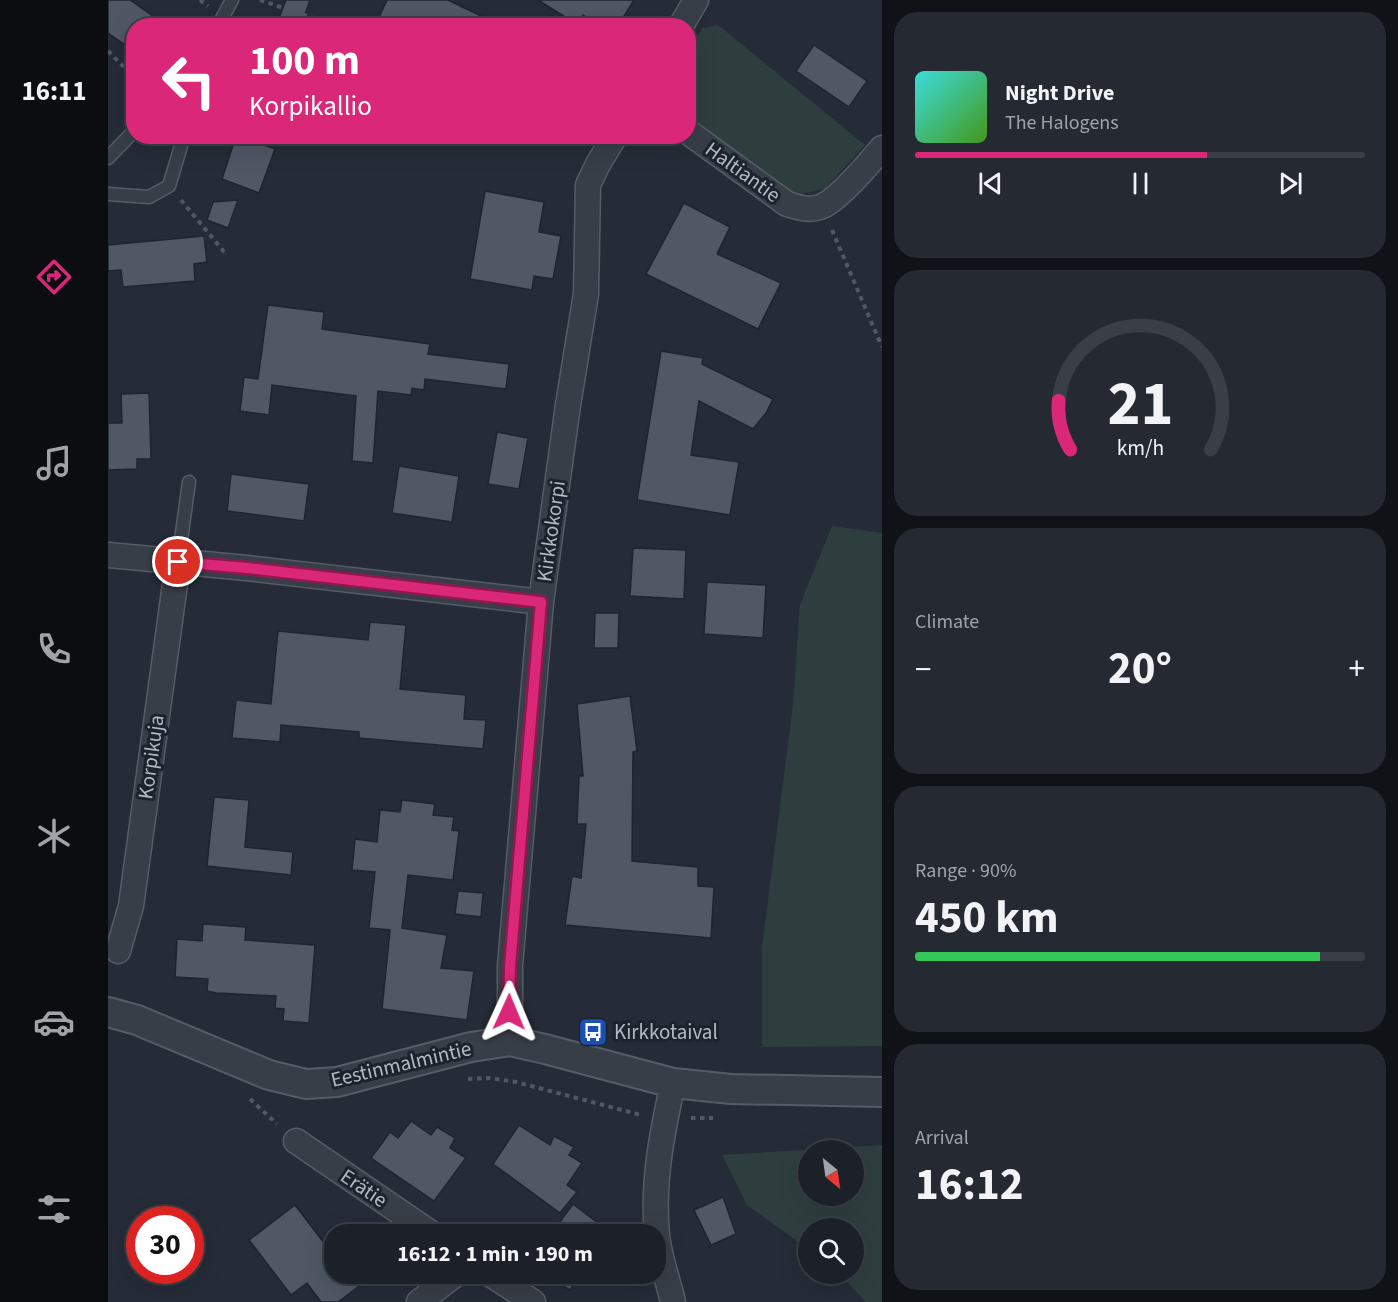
<!DOCTYPE html>
<meta charset="utf-8">
<style>
body{margin:0;font-family:"Source Sans 3",sans-serif;background:#252931;color:#f1f3f6;height:100vh;display:flex;flex-direction:column;font-size:22px;white-space:nowrap}
*{box-sizing:border-box;margin:0}
p{font-size:20px;color:#a0a3a8}
.icon{flex:none;width:33px;height:33px;fill:none;stroke:currentColor;stroke-width:2;stroke-linecap:round;stroke-linejoin:round}
.map{position:relative;flex:1;overflow:hidden}
.details{display:flex;flex-direction:column;gap:12px;padding:12px;background:#0f1217;width:516px}
.details>*{flex:none}
.hud{position:absolute;left:18px;top:18px;width:570px;height:126px;border-radius:24px;box-shadow:0 6px 24px #0002,0 0 0 2px #3a3e46;background:#db2777;color:#fff;overflow:hidden}
.needle{width:39px;rotate:151deg}
.buttons{position:absolute;left:690px;top:1140px;display:grid;gap:12px}
.buttons a{display:grid;place-items:center;width:66px;height:66px;border-radius:50%;background:#1c2129;box-shadow:0 6px 24px #0002,0 0 0 2px #3a3e46;font-size:30px}
.speed{position:absolute;left:18px;top:1206px;display:flex;gap:12px;font-size:30px;font-weight:700;text-align:center}
.speed>*{display:grid;place-content:center;width:78px;height:78px;border-radius:50%;background:#1c2129;box-shadow:0 6px 24px #0002,0 0 0 2px #3a3e46;line-height:1}
.speed .limit{border:9px solid #d22;background:#fff;color:#111}
.pin{position:absolute;display:grid;place-items:center;width:51px;height:51px;color:#fff;margin:-26px;border:3px solid #fff;border-radius:50%;box-shadow:0 2px 6px #0007}
.me{position:absolute;width:66px;margin:-33px;rotate:1deg;stroke-linejoin:round;filter:drop-shadow(0 0 4px #0008)}
.turn{display:flex;align-items:center;gap:21px;height:126px;padding:0 24px;font-size:27px}
.turn .icon{width:78px;height:78px;stroke-width:2.5}
.turn b{display:block;font-size:42px;line-height:51px}
.big{font-size:45px;font-weight:700;line-height:1.1}
.details .card{flex:1;display:flex;flex-direction:column;justify-content:center;gap:9px;min-width:0;padding:0 21px;border-radius:24px;background:#252931}
.details .dial{align-items:center;gap:0}
.dial svg{height:156px;overflow:visible;fill:none;stroke:#3a3e46;stroke-width:7;stroke-linecap:round;text-anchor:middle}
.dial text{fill:#f1f3f6;stroke:none}
.song{display:flex;align-items:center;gap:18px}
.cover{width:72px;height:72px;border-radius:9px;background:linear-gradient(135deg,hsl(180 70% 55%),hsl(100 70% 35%))}
.played{height:6px;border-radius:3px;background:linear-gradient(90deg,#db2777 65%,#3a3e46 65%)}
.keys{display:flex;justify-content:space-around;direction:ltr}
.heat{display:flex;justify-content:space-between;align-items:center;font-size:33px;direction:ltr}
.charge{height:9px;border-radius:4px;background:linear-gradient(90deg,#34c759 90%,#3a3e46 0)}
.trip{position:absolute;left:216px;top:1224px;width:342px;height:60px;border-radius:24px;background:#1c2129;box-shadow:0 6px 24px #0002,0 0 0 2px #3a3e46;font-weight:700;line-height:60px;text-align:center}
main{display:flex;flex:1;min-height:0}
.tabs{display:flex;flex-direction:column;width:108px;justify-content:space-around;align-items:center;background:#0b0d10;color:#a0a3a8}
.tabs .icon{width:42px;height:42px}
.tabs .current{color:#db2777}
.tabs b{font-size:27px;color:#f1f3f6}
.map>svg:first-child{display:block}
</style>
<main>
<nav class="tabs">
<b>16:11</b>
<svg class="icon current" aria-label="directions" viewBox="0 0 24 24"><path d="M12 3l9 9-9 9-9-9zM9 14v-3h6M13 9l2 2-2 2"/></svg>
<svg class="icon" aria-label="music" viewBox="0 0 24 24"><path d="M9 18V5l10-2v13"/><circle cx="6" cy="18" r="3"/><circle cx="16" cy="16" r="3"/></svg>
<svg class="icon" aria-label="phone" viewBox="0 0 24 24"><path d="M5 4h4l2 5-3 2q2 4 5 5l2-3 5 2v4C11 20 4 13 5 4z"/></svg>
<svg class="icon" aria-label="climate" viewBox="0 0 24 24"><path d="M12 3v18M4 7l16 10M4 17L20 7"/></svg>
<svg class="icon" aria-label="car" viewBox="0 0 24 24"><path d="M5 17H2v-5l4-1 3-4h7l3 4 3 1v5h-3M9 17h6M6 11h13"/><circle cx="7" cy="17" r="2"/><circle cx="17" cy="17" r="2"/></svg>
<svg class="icon" aria-label="filters" viewBox="0 0 24 24"><path d="M4 7h16M4 17h16"/><circle cx="9" cy="7" r="2"/><circle cx="15" cy="17" r="2"/></svg>
</nav>
<div class="map">
<svg width="774" height="1302" viewBox="0 0 774 1302">
<rect width="100%" height="100%" fill="#252c37"/>
<!-- green -->
<g fill="#2e3e3f" fill-rule="evenodd">
<path d="M 610,25 L 757,145 L 717,189 L 688,195 L 581,120 L 581,52 L 594,28 Z"/>
<path d="M 724,526 L 774,533 L 774,1046 L 654,1047 L 654,947 L 685,705 L 692,605 Z"/>
<path d="M 774,1145 L 774,1302 L 758,1302 L 732,1274 L 746,1274 L 746,1228 L 700,1228 L 700,1249 L 639,1205 L 614,1155 ZM 700,1150 L 746,1150 L 746,1196 L 700,1196 Z"/>
</g>
<!-- building -->
<g fill="#505765" stroke="#1f252f" stroke-width="1.5">
<path d="M 0,0 L 22,0 L 59,26 L 26,26 L 26,51 L 0,33 Z"/>
<path d="M 178,0 L 202,0 L 193,26 L 168,26 Z"/>
<path d="M 279,0 L 340,0 L 394,26 L 267,26 Z"/>
<path d="M 430,0 L 526,0 L 510,26 L 492,26 L 475,15 L 470,25 Z"/>
<path d="M 706,45 L 759,81 L 741,107 L 688,71 Z"/>
<path d="M 128,136 L 153,136 L 150,143 L 167,149 L 151,193 L 114,179 Z"/>
<path d="M 377,191 L 436,202 L 431,232 L 453,236 L 445,279 L 426,276 L 424,290 L 362,279 Z"/>
<path d="M 130,200 L 120,228 L 99,220 L 105,202 Z"/>
<path d="M 576,203 L 622,227 L 609,254 L 673,283 L 650,329 L 538,274 Z"/>
<path d="M 96,236 L 99,262 L 86,264 L 87,281 L 15,287 L 13,270 L 0,271 L 0,245 Z"/>
<path d="M 160,305 L 216,312 L 214,329 L 322,344 L 320,354 L 401,364 L 398,389 L 317,379 L 316,390 L 304,388 L 303,395 L 270,391 L 265,463 L 244,461 L 248,396 L 164,385 L 161,415 L 132,411 L 136,377 L 150,379 Z"/>
<path d="M 553,351 L 595,358 L 594,364 L 665,399 L 658,413 L 645,429 L 591,401 L 583,455 L 631,462 L 622,515 L 529,500 Z"/>
<path d="M 41,393 L 43,459 L 29,459 L 29,469 L 0,470 L 0,423 L 14,423 L 13,394 Z"/>
<path d="M 389,432 L 420,438 L 411,489 L 380,484 Z"/>
<path d="M 291,466 L 351,476 L 344,522 L 284,513 Z"/>
<path d="M 123,474 L 201,484 L 196,521 L 119,511 Z"/>
<path d="M 525,548 L 578,550 L 576,599 L 522,596 Z"/>
<path d="M 599,582 L 658,585 L 655,638 L 596,634 Z"/>
<path d="M 487,613 L 511,613 L 510,648 L 486,648 Z"/>
<path d="M 262,622 L 298,625 L 292,689 L 358,695 L 356,719 L 378,720 L 375,749 L 251,738 L 251,732 L 173,725 L 172,742 L 124,738 L 128,700 L 163,704 L 170,631 L 260,640 Z"/>
<path d="M 522,696 L 529,751 L 525,752 L 524,861 L 590,867 L 590,886 L 606,887 L 603,938 L 457,925 L 464,876 L 473,878 L 478,824 L 469,824 L 471,776 L 475,776 L 469,704 Z"/>
<path d="M 106,797 L 141,800 L 137,847 L 185,852 L 183,875 L 99,866 Z"/>
<path d="M 294,800 L 327,804 L 325,815 L 346,817 L 344,830 L 351,831 L 345,880 L 300,875 L 294,928 L 339,935 L 333,968 L 366,971 L 359,1020 L 274,1009 L 282,930 L 261,928 L 267,872 L 244,870 L 247,839 L 269,842 L 272,810 L 292,812 Z"/>
<path d="M 350,891 L 375,893 L 373,917 L 347,914 Z"/>
<path d="M 95,924 L 138,927 L 137,940 L 207,945 L 201,1023 L 175,1021 L 176,1009 L 167,1008 L 168,996 L 108,993 L 99,991 L 100,979 L 67,977 L 69,939 L 94,941 Z"/>
<path d="M 303,1121 L 323,1135 L 329,1127 L 347,1138 L 342,1148 L 358,1158 L 326,1201 L 263,1158 L 282,1132 L 290,1138 Z"/>
<path d="M 411,1125 L 442,1145 L 446,1136 L 466,1147 L 461,1155 L 474,1163 L 459,1185 L 469,1192 L 452,1213 L 385,1164 Z"/>
<path d="M 615,1197 L 628,1234 L 603,1245 L 586,1210 Z"/>
<path d="M 465,1204 L 503,1233 L 501,1234 L 443,1234 Z"/>
<path d="M 187,1205 L 226,1256 L 226,1274 L 267,1274 L 230,1302 L 213,1302 L 199,1283 L 183,1295 L 141,1240 Z"/>
<path d="M 436,1274 L 473,1274 L 462,1290 Z"/>
</g>
<g fill="none" stroke-linecap="round" stroke-linejoin="round">
<!-- service casing -->
<g stroke="#565c66" stroke-width="15">
<g id="service">
<path d="M 110,26 L 124,0"/>
<path d="M 0,158 L 26,131"/>
<path d="M 0,194 L 41,197 L 61,186 L 76,136"/>
<path d="M 70,562 L 81,482"/>
</g>
</g>
<!-- minor casing -->
<g stroke="#565c66" stroke-width="27">
<g id="minor">
<path d="M 573,26 L 588,0"/>
<path d="M 580,132 L 679,204 C 690,207 700,211 712,207 C 729,202 762,162 774,148"/>
<path d="M 0,555 L 139,568 L 433,602"/>
<path d="M 10,951 L 23,906 L 70,562"/>
<path d="M 402,1041 L 402,966 L 433,602 L 460,405 L 478,294 L 480,185 L 490,164 L 507,136"/>
<path d="M 565,1083 C 554,1133 544,1183 549,1234 C 551,1257 560,1280 565,1302"/>
<path d="M 188,1141 L 324,1234"/>
<path d="M 382,1274 L 425,1302"/>
<path d="M 311,1302 L 348,1274"/>
</g>
</g>
<!-- tertiary casing -->
<g stroke="#565c66" stroke-width="32">
<path id="tertiary" d="M 0,1012 L 29,1020 L 161,1075 L 198,1084 L 229,1082 L 363,1047 L 402,1041 L 437,1049 L 565,1083 L 623,1089 L 774,1092"/>
</g>
<!-- path -->
<g stroke="#4d5b5f" stroke-width="4" stroke-dasharray="4.5 4.5" stroke-linecap="butt">
<path d="M 92,0 L 100,6"/>
<path d="M 152,0 L 205,18"/>
<path d="M 0,51 L 26,77"/>
<path d="M 73,200 L 117,253"/>
<path d="M 724,230 L 774,347"/>
<path d="M 360,1079 L 381,1078 L 408,1082 L 533,1115"/>
<path d="M 142,1099 L 169,1124"/>
<path d="M 583,1118 L 605,1118"/>
</g>
<!-- service -->
<use href="#service" stroke="#383e48" stroke-width="12"/>
<!-- minor -->
<use href="#minor" stroke="#383e48" stroke-width="24"/>
<!-- tertiary -->
<use href="#tertiary" stroke="#383e48" stroke-width="28"/>
</g>
<g fill="none" stroke-linecap="round" stroke-linejoin="round">
<!-- route casing -->
<g stroke="#8e194d" stroke-width="15">
<path id="route" d="M 70,562 L 139,568 L 433,602 L 402,966 L 401,1012"/>
</g>
<!-- route -->
<use href="#route" stroke="#db2777" stroke-width="10"/>
</g>
<!-- icons -->
<defs>
<g id="bus-square" transform="scale(1.5)"><rect x="-9" y="-9" width="18" height="18" rx="4" fill="#1a4fb4" stroke="#1d232d"/><path d="M-5-6H5V4H4V6H2V4H-2V6H-4V4H-5ZM-3.5-4V0h7V-4ZM-3.5 1.2v1.5H-2V1.2ZM2 1.2v1.5H3.5V1.2Z" fill="#fff"/></g>
</defs>
<g fill-rule="evenodd">
<use href="#bus-square" x="485" y="1032"/>
</g>
<g text-anchor="middle" stroke-width="6" stroke-linejoin="round" paint-order="stroke">
<!-- street labels -->
<g font-size="21" fill="#b3b9c4" stroke="#1d232d">
<text transform="translate(635 172) rotate(36)" y="7">Haltiantie</text>
<text transform="translate(443 531) rotate(-82)" y="7">Kirkkokorpi</text>
<text transform="translate(43 757) rotate(-82)" y="7">Korpikuja</text>
<text transform="translate(293 1064) rotate(-13)" y="7">Eestinmalmintie</text>
<text transform="translate(256 1188) rotate(34)" y="7">Erätie</text>
</g>
<!-- poi labels -->
<g font-size="21" fill="#b3b9c4" stroke="#1d232d" text-anchor="start">
<text x="506" y="1039">Kirkkotaival</text>
</g>
</g>
</svg>
<div class="buttons">
<a><svg class="needle" viewBox="-14 -14 28 28"><path d="M0-13l5 13h-10z" fill="#e53935"/><path d="M0 13l5-13h-10z" fill="#a0a3a8"/></svg></a>
<a><svg class="icon" aria-label="search" viewBox="0 0 24 24"><circle cx="10" cy="10" r="6"/><path d="M15 15l6 6"/></svg></a>
</div>
<div class="speed"><div class="limit">30</div></div>
<div class="pin" style="left:70px;top:562px;background:#d93025"><svg class="icon" aria-label="arrive" viewBox="0 0 24 24"><path d="M6 21V4h12l-3 4 3 4H6"/></svg></div>
<svg class="me" style="left:401px;top:1012px" viewBox="-20 -20 40 40"><path d="M0-17L14 15 0 8-14 15z" fill="#db2777" stroke="#fff" stroke-width="4"/></svg>
<div class="trip">16:12 · 1 min · 190 m</div>
<div class="hud">
<div class="turn"><svg class="icon" aria-label="left" viewBox="0 0 24 24"><path d="M17 20v-9H6M10 6l-5 5 5 5"/></svg><div><b>100 m</b>Korpikallio</div></div>
</div>
</div>
<section class="details">
<div class="card">
<div class="song"><i class="cover"></i><div><b>Night Drive</b><p>The Halogens</p></div></div>
<div class="played"></div>
<div class="keys"><svg class="icon" aria-label="previous" viewBox="0 0 24 24"><path d="M18 5L8 12l10 7zM5 5v14"/></svg><svg class="icon" aria-label="pause" viewBox="0 0 24 24"><path d="M8 5v14M16 5v14"/></svg><svg class="icon" aria-label="next" viewBox="0 0 24 24"><path d="M6 5l10 7-10 7zM19 5v14"/></svg></div>
</div>
<div class="card dial"><svg viewBox="0 0 100 80">
<path d="M14 69A42 42 0 1 1 86 69"/>
<path d="M14 69A42 42 0 0 1 8 44" stroke="#db2777"/>
<text x="50" y="56" font-size="32" font-weight="700">21</text>
<text x="50" y="72" font-size="11">km/h</text>
</svg></div>
<div class="card"><p>Climate</p>
<div class="heat"><a>−</a><b class="big">20°</b><a>+</a></div>
</div>
<div class="card"><p>Range · 90%</p><b class="big">450 km</b><div class="charge"></div></div>
<div class="card"><p>Arrival</p><b class="big">16:12</b></div>
</section>
</main>
